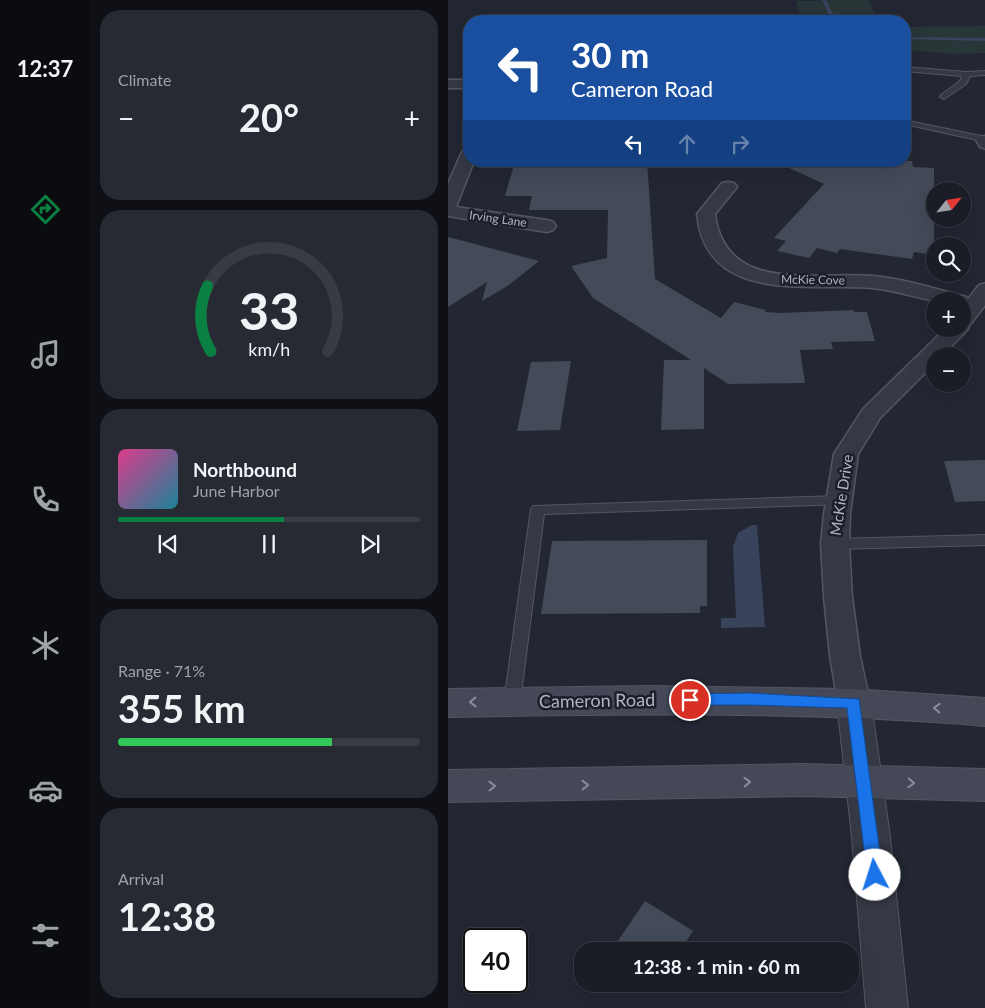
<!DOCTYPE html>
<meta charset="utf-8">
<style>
body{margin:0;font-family:Lato,sans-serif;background:#272a32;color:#f1f3f6;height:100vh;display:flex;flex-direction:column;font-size:19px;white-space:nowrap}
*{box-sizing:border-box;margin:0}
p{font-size:16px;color:#9fa2a7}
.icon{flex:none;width:28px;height:28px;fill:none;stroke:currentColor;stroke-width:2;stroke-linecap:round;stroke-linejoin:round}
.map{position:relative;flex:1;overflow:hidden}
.panel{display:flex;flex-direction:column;gap:10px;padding:10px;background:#0e1015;width:358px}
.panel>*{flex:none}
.top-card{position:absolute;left:15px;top:15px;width:448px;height:152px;border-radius:20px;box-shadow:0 5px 20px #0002,0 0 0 1px #383b43;background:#1a4fa0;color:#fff;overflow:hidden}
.needle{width:32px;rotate:60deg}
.tools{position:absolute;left:478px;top:182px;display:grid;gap:10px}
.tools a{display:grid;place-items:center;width:45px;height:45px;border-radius:50%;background:#1a1d26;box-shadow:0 5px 20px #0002,0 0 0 1px #383b43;font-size:25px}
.speed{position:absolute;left:15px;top:928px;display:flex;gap:10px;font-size:25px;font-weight:700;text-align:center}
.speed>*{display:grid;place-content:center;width:65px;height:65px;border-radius:50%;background:#1a1d26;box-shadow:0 5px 20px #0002,0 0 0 1px #383b43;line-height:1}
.speed .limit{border:2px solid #111;border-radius:8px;background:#fff;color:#111}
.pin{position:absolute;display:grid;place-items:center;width:42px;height:42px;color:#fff;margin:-21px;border:2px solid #fff;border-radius:50%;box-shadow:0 1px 5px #0007}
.me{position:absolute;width:55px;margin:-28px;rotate:355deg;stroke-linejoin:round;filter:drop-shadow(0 0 4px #0008)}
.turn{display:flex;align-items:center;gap:18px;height:105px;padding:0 25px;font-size:22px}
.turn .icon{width:65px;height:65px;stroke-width:2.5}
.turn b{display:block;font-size:35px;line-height:42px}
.lanes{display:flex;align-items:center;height:48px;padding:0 25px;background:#0003;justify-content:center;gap:25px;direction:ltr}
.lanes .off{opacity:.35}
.big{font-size:38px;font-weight:700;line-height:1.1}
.panel .tile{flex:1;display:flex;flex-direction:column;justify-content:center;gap:8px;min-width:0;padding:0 18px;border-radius:20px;background:#272a32}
.panel .dial{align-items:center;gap:0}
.dial svg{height:130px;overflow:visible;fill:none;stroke:#383b43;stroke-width:7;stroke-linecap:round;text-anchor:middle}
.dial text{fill:#f1f3f6;stroke:none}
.song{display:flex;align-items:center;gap:15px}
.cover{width:60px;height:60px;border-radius:8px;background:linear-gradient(135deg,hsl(330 70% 55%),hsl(190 70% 35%))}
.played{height:5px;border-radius:2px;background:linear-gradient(90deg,#0b8043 55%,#383b43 55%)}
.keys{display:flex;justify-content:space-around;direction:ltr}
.heat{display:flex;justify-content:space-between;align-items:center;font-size:28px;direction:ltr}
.charge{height:8px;border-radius:4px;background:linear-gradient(90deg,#34c759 71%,#383b43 0)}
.trip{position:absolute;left:126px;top:942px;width:285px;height:50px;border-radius:20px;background:#1a1d26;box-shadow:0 5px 20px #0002,0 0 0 1px #383b43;font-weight:700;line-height:50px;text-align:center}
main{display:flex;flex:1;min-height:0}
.tabs{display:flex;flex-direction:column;width:90px;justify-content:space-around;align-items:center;background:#0a0c0f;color:#9fa2a7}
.tabs .icon{width:35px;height:35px}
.tabs .on{color:#0b8043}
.tabs b{font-size:22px;color:#f1f3f6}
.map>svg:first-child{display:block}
</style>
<main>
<nav class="tabs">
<b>12:37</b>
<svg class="icon on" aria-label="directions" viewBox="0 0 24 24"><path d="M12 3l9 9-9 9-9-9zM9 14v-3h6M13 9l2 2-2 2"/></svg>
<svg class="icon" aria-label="music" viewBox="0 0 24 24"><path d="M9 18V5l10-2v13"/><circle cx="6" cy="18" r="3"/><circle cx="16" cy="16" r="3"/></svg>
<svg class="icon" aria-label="phone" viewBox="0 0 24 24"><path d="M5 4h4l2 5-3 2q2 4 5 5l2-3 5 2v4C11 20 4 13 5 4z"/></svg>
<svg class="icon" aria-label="climate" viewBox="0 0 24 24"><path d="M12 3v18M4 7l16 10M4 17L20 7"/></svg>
<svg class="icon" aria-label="car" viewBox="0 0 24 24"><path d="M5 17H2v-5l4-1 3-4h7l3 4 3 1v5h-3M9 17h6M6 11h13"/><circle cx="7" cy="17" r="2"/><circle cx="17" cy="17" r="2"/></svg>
<svg class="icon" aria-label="filters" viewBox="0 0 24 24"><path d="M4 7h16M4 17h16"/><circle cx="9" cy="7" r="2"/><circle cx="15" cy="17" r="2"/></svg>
</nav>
<section class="panel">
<div class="tile"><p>Climate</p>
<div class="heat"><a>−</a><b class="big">20°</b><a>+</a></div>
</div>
<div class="tile dial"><svg viewBox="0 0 100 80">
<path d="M14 69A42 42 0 1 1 86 69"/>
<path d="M14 69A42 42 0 0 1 12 29" stroke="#0b8043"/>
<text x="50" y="56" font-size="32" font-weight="700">33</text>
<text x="50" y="72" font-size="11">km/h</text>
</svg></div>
<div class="tile">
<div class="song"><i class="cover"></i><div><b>Northbound</b><p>June Harbor</p></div></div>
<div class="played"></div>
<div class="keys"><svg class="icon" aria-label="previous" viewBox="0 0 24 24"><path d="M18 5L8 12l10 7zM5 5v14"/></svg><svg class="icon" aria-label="pause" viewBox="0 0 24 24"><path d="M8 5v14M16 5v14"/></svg><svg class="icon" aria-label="next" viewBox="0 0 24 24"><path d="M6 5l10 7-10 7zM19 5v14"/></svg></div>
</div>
<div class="tile"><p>Range · 71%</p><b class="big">355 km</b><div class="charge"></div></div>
<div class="tile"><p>Arrival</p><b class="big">12:38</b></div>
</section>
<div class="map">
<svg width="538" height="1008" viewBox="0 0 538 1008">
<rect width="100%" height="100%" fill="#222733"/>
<!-- green -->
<g fill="#283638">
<path d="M 421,0 L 430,21 L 355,21 L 348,1 Z"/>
<path d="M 537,26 L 537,53 L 508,54 L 456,50 L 456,27 Z"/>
</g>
<!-- water -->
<path fill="#39435b" d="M 304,525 L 309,525 L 317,627 L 273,628 L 273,618 L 288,618 L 285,547 L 290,533 Z"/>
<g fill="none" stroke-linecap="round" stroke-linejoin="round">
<!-- stream -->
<g fill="#39435b" fill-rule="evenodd">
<path d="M 374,0 L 378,0 L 384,12 L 392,21 L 388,21 L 380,13 Z"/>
<path d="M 456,37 L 538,38 L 538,41 L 456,39 Z"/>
</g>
</g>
<!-- building -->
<g fill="#434a58">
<path d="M 67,161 L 199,161 L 207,279 L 273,318 L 286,302 L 318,310 L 317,312 L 333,313 L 406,310 L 406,312 L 419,312 L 427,341 L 383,342 L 385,349 L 352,350 L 357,383 L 280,384 L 256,368 L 256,429 L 213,430 L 216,360 L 243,360 L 145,298 L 123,266 L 159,258 L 160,210 L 81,210 L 84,196 L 57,196 Z"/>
<path d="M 326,161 L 464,161 L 465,167 L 486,168 L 486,255 L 466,252 L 464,259 L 392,249 L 389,253 L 369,248 L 361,258 L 329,251 L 338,241 L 326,238 L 376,184 Z"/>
<path d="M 0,237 L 23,243 L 91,261 L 61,285 L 34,301 L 39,282 L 0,307 Z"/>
<path d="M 123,361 L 112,430 L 69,431 L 83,362 Z"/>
<path d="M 538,460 L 538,501 L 507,502 L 496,461 Z"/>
<path d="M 259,540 L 259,606 L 252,606 L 252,613 L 93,614 L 104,541 Z"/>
<path d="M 197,901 L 245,931 L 232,951 L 163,951 Z"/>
</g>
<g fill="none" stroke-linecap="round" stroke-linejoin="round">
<!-- service casing -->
<g stroke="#525762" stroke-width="2">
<g id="service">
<path d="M 456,67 L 519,72 L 538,71 L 538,75 L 522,76 L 518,84 L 496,99 L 492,97 L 493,95 L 512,81 L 514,76 L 456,71 Z"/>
<path d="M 456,120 L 538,137 L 538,142 L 456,124 Z"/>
<path d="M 391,496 L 396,498 L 398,501 L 396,504 L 96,514 L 72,702 L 70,707 L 64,709 L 58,707 L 56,702 L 83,509 L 85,506 Z"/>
<path d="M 538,535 L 538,545 L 387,549 L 382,548 L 380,544 L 382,540 L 387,539 Z"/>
</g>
</g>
<!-- minor casing -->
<g stroke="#525762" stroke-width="3">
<g id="minor">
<rect x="0" y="80" width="21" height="8"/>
<path d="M 538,136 L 538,149 L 532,147 L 528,140 L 530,137 Z"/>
<path d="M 21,149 L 21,161 L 26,161 L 8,207 L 99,220 L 105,222 L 108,226 L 105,230 L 99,232 L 0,216 L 0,184 L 13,154 L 15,151 Z"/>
<path d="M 280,182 L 286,183 L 289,187 L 267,214 C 277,295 368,271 425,276 C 457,279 488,289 518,297 L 520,299 L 531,285 L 538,283 L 538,304 L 521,326 L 518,327 L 520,329 L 494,356 L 486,356 L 486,364 L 432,418 L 410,454 L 402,514 L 401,544 L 404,597 L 412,656 L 422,703 L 417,712 L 406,716 L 395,712 L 390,703 L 382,656 L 376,597 L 373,544 L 376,514 L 386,454 L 415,409 L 497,329 L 514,329 L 514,301 C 505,301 496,302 487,301 C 466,297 445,290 424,288 C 360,283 258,305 249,214 L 274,183 Z"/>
</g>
</g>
<!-- tertiary casing -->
<g stroke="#525762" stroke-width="2">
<path id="tertiary" d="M 406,689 L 418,693 L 423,703 L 442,837 L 460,1008 L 418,1008 L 404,837 L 389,703 L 394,693 Z"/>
</g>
<!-- secondary casing -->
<g stroke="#525762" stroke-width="2">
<g id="secondary">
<path d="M 202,686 L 404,689 L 538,698 L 538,726 C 358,711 180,714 0,717 L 0,689 Z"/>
<path d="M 355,764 L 538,769 L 538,801 L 355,796 L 0,802 L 0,770 Z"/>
</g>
</g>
<!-- service -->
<use href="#service" fill="#353944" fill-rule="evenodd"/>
<!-- minor -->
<use href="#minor" fill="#353944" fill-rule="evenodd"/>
<!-- tertiary -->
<use href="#tertiary" fill="#353944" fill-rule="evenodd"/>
<!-- secondary -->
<use href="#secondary" fill="#444857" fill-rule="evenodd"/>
</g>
<!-- one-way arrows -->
<defs><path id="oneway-chevron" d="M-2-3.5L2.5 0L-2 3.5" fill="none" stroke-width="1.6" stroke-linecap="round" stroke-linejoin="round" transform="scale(1.25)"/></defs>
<g stroke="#8a8e9c">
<use href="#oneway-chevron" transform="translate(25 702) rotate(179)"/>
<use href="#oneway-chevron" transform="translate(489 708) rotate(-177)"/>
<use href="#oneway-chevron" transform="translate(299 782) rotate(-2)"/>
<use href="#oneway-chevron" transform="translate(463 783) rotate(2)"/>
<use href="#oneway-chevron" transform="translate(137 785) rotate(-1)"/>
<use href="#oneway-chevron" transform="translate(44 786) rotate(-1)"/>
</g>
<!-- route -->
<path fill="#1a73e8" stroke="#114b97" d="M 302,693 L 411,699 L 435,875 L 432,880 L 427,882 L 421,880 L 419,875 L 399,708 L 302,705 L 242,705 L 237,704 L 235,700 L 237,696 L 242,694 Z"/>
<g text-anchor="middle" stroke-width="5" stroke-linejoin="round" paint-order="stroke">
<!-- far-street labels -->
<g font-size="12" fill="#afb4c1" stroke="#1b1f29">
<text transform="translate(50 219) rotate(8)" y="4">Irving Lane</text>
<text transform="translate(365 280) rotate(1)" y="4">McKie Cove</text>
</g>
<!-- street labels -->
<g font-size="15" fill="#afb4c1" stroke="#1b1f29">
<text transform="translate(394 495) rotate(-81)" y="5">McKie Drive</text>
</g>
<!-- near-street labels -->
<g font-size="18" fill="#afb4c1" stroke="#1b1f29">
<text transform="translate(149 701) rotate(-1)" y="6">Cameron Road</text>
</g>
</g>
</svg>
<div class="tools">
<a><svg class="needle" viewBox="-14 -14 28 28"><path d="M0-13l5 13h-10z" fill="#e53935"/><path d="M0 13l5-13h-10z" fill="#9fa2a7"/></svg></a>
<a><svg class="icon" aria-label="search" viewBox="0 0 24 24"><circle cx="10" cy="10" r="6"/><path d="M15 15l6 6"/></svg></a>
<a>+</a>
<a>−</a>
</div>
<div class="speed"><div class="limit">40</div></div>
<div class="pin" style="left:242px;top:700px;background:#d93025"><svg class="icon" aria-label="arrive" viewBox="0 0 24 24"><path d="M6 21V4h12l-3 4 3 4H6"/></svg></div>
<svg class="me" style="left:427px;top:875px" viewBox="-20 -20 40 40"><circle r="19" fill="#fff"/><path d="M0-13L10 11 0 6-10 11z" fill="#1a73e8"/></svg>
<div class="trip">12:38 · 1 min · 60 m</div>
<div class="top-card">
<div class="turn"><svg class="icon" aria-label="left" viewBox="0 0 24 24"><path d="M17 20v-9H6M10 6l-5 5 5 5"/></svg><div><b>30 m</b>Cameron Road</div></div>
<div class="lanes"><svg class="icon" aria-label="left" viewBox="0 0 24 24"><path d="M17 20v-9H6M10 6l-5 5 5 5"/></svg><svg class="icon off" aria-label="ahead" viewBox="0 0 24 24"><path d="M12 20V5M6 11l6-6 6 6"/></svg><svg class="icon off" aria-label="right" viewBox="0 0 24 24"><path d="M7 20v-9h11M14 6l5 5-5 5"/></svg></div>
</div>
</div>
</main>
